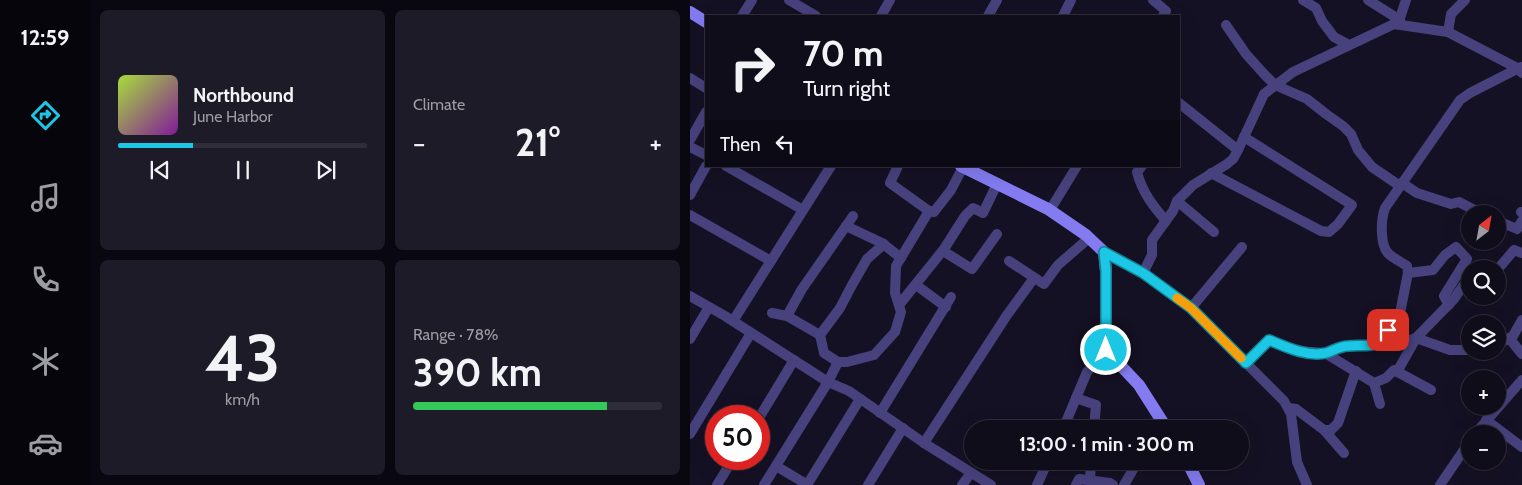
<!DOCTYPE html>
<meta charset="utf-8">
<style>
body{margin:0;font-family:Cabin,sans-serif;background:#1e1b28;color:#f1f3f6;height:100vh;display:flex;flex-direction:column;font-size:19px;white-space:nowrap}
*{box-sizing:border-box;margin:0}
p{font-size:16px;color:#9c9ca3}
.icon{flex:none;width:28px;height:28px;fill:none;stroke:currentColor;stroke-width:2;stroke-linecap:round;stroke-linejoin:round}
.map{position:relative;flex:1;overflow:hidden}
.side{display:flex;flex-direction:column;gap:10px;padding:10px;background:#09070f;width:600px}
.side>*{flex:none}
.banner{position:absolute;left:15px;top:15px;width:475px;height:152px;border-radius:0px;box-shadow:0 5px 20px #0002,0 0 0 1px #302d3a;background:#100d1b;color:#f1f3f6;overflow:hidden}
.needle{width:32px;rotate:31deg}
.tools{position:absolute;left:771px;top:205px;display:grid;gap:10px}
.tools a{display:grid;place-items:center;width:45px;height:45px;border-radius:50%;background:#100d1b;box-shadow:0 5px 20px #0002,0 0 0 1px #302d3a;font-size:25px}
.speed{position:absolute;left:15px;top:405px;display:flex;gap:10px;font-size:25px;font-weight:700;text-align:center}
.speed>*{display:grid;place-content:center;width:65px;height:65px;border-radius:50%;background:#100d1b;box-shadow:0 5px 20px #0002,0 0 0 1px #302d3a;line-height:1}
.speed .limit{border:8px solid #d22;background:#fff;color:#111}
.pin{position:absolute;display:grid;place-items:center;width:42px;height:42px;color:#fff;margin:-21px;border-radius:10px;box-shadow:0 2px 8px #0006}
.me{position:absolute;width:55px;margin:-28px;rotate:0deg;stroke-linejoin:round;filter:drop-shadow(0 0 4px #0008)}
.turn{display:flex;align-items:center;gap:18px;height:105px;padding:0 15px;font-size:22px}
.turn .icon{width:65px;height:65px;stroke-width:2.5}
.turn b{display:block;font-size:35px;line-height:42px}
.then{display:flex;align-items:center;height:48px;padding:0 15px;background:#0003;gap:10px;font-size:19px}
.big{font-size:38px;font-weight:700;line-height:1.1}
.side .widget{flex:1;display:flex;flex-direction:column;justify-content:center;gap:8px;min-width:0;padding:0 18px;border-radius:8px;background:#1e1b28}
.side .dial{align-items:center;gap:0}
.dial b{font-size:65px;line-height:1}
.song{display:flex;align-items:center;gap:15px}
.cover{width:60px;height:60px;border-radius:8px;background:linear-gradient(135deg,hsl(80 70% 55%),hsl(290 70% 35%))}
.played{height:5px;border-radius:2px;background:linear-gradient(90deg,#1bc7e4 30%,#302d3a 30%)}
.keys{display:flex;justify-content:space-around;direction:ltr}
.heat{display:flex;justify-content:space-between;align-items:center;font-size:28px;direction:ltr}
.charge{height:8px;border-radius:4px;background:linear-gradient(90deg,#34c759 78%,#302d3a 0)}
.side .tiles{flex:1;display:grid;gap:10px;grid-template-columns:repeat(2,1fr)}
.trip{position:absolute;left:274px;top:420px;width:285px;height:50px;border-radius:25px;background:#100d1b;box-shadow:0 5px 20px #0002,0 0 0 1px #302d3a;font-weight:700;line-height:50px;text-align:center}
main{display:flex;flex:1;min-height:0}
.tab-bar{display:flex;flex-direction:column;width:90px;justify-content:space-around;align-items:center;background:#06050b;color:#9c9ca3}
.tab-bar .icon{width:35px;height:35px}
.tab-bar .selected{color:#1bc7e4}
.tab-bar b{font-size:22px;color:#f1f3f6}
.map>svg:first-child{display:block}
</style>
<main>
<nav class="tab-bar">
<b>12:59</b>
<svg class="icon selected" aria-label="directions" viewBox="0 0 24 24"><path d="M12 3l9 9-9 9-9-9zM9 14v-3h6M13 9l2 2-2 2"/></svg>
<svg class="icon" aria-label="music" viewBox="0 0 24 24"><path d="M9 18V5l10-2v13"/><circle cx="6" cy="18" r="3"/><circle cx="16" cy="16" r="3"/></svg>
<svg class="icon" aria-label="phone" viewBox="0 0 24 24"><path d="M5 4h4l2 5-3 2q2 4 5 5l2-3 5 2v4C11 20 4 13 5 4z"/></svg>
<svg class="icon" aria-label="climate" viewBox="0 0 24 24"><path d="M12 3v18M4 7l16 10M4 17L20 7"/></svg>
<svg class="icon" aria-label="car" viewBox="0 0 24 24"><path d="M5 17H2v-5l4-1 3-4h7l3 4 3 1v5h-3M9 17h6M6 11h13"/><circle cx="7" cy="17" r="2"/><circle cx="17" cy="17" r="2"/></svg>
</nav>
<section class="side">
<div class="tiles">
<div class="widget">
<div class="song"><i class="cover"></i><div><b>Northbound</b><p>June Harbor</p></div></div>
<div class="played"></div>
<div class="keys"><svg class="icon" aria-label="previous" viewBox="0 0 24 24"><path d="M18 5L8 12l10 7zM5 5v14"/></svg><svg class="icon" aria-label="pause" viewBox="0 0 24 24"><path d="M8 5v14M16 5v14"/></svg><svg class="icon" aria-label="next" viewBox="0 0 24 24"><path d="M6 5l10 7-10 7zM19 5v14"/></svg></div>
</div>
<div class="widget"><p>Climate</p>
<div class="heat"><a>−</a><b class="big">21°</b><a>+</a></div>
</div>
<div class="widget dial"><b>43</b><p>km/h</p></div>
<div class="widget"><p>Range · 78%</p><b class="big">390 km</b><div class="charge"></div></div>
</div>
</section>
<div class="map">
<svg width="832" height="485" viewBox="0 0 832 485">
<rect width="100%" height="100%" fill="#151124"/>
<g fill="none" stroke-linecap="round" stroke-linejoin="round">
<!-- street -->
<g stroke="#47427d" stroke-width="10">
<path d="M 99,0 L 126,16"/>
<path d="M 463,0 L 476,11 L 473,16"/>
<path d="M 613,0 L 626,8 L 632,21 L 644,37 L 659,45"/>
<path d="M 678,0 L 710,20"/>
<path d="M 52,16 L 62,0"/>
<path d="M 191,16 L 200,0"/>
<path d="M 298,16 L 307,0"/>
<path d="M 373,16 L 381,0"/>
<path d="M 708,24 L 716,0"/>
<path d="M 536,25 L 556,54 L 574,74 L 585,85 L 617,99 L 636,114 L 653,126 L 661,134 L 668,150 L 682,167 L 710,186"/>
<path d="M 758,32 L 761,14 L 775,0"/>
<path d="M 0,78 L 16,88"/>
<path d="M 489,103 L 548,150"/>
<path d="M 0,140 L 16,112"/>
<path d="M 0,147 L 16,155"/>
<path d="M 36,166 L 113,210"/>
<path d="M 208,166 L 200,183 L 239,211"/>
<path d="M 452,166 L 447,172 C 452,192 463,206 476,221"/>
<path d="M 521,173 L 631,231 L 639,232 L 648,224 L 662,205 L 554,137"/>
<path d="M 712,183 L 727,193 L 761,204 L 769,202 L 792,214"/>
<path d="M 0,195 L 16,166"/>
<path d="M 487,201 L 524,232"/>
<path d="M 360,210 L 387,166"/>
<path d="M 831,212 L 832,213"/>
<path d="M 0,215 L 81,261"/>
<path d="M 808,221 L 827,229 L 832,221"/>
<path d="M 156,226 L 192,243 L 211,258"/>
<path d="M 253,251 L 282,269 L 307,234"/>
<path d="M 414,252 L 453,273 L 501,308 L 594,401 L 601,414 L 607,462 L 617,485"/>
<path d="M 319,261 L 354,284 L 368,265 L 399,238"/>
<path d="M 808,269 L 824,250 L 832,253"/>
<path d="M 453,273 L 462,255 L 462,240 L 483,211 L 487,201 L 503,185 L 537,164 L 543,159 L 548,150 L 574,94 L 603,72 L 704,24 L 758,32 L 827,68 L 832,73"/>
<path d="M 718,273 L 717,266 C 711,262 705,259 700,255 C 689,247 691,219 695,208 L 770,100 L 780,93 L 831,67"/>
<path d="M 226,285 L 256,307"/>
<path d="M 0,296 L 35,316 L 138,382 L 159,391 L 234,443 L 301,485"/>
<path d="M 209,305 L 254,249 L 275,216 L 283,208 L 293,213 L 307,184"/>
<path d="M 501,308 L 552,247"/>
<path d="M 82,313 L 97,316 L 130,335"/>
<path d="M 97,316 L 112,289 L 163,216"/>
<path d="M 43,321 L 141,166"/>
<path d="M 819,338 L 832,354"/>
<path d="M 0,339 L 19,307"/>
<path d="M 692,339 L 703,320 L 710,313 L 718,273 L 743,270 L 755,255 L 766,247 L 777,259 L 754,296 L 759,305"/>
<path d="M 808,344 L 823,336 L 832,320"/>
<path d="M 635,353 L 684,383 L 690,404"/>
<path d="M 148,362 L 134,353 L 130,335 L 150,308 L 162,285 L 177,259 L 194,244"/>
<path d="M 556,363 L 579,340 L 605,351 L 635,353 L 657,346 L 679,346 L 692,339 L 711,343 L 726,338 L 760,350 L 780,350"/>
<path d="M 707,372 L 726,338 L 764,299 L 773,286 L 777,289 L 780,285"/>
<path d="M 684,383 L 696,378 L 704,370 L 741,390"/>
<path d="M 386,398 L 406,405 L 404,429"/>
<path d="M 599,408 L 606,409 L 634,430 L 654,453"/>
<path d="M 190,413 L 261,297"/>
<path d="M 69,418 L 104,360"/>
<path d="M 796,420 L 832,447"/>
<path d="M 373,429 L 397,372 L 416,350"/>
<path d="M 634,430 L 641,430 L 648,423 L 666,371"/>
<path d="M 0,434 L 61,333"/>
<path d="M 785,434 L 832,380"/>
<path d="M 234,443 L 317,315 L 344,278"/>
<path d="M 86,466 L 118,485"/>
<path d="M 400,481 L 401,461"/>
<path d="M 27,485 L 43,459"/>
<path d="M 74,485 L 138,382 L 148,362 L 157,362 L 184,355 L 205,332 L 211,312 L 205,293 L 206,266 L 239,211 L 244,212 L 261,190 L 273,167"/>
<path d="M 117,485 L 170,399"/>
<path d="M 178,485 L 213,428"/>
<path d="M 272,485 L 281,473"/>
<path d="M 347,485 L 358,461"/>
<path d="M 386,485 L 389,479 L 420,483 L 423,485"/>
<path d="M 434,485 L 448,461"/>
<path d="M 750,485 L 780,441"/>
</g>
<!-- secondary -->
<g stroke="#837bef" stroke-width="12">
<path d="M 0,12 L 16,22"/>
<path d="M 271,166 L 358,209 L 396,235 L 414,252 L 416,271 L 416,350 L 449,385 L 477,429"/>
<path d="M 497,461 L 509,485"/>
</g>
</g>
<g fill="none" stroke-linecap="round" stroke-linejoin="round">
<!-- route casing -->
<g stroke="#128194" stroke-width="12">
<path id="route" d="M 416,350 L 416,271 L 414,252 L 453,273 L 501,308 L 556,363 L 579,340 C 596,347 617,357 636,353 C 643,351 650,346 658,346 C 678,344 686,351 698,330"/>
</g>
<!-- route -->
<use href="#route" stroke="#1bc7e4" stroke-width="9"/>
<!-- slow -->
<path stroke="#f59e0b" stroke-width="9" d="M 487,298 L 501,308 L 551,358"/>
</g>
</svg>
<div class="tools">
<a><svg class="needle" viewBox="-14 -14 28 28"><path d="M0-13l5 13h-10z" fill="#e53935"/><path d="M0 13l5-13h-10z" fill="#9c9ca3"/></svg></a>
<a><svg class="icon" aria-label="search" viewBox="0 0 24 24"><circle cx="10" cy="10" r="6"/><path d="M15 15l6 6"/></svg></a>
<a><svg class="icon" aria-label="layers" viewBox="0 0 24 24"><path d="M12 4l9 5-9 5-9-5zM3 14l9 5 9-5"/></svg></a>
<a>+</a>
<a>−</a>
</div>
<div class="speed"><div class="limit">50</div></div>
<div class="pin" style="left:698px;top:330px;background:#d93025"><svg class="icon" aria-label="arrive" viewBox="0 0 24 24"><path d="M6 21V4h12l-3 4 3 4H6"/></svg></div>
<svg class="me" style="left:416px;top:350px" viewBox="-20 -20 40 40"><circle r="17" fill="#1bc7e4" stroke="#fff" stroke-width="3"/><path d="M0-11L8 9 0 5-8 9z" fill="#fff"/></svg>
<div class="trip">13:00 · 1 min · 300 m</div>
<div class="banner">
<div class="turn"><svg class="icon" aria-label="right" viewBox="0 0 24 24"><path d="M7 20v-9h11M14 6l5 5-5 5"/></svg><div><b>70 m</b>Turn right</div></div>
<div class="then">Then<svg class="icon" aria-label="left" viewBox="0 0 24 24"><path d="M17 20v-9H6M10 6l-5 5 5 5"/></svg></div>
</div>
</div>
</main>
